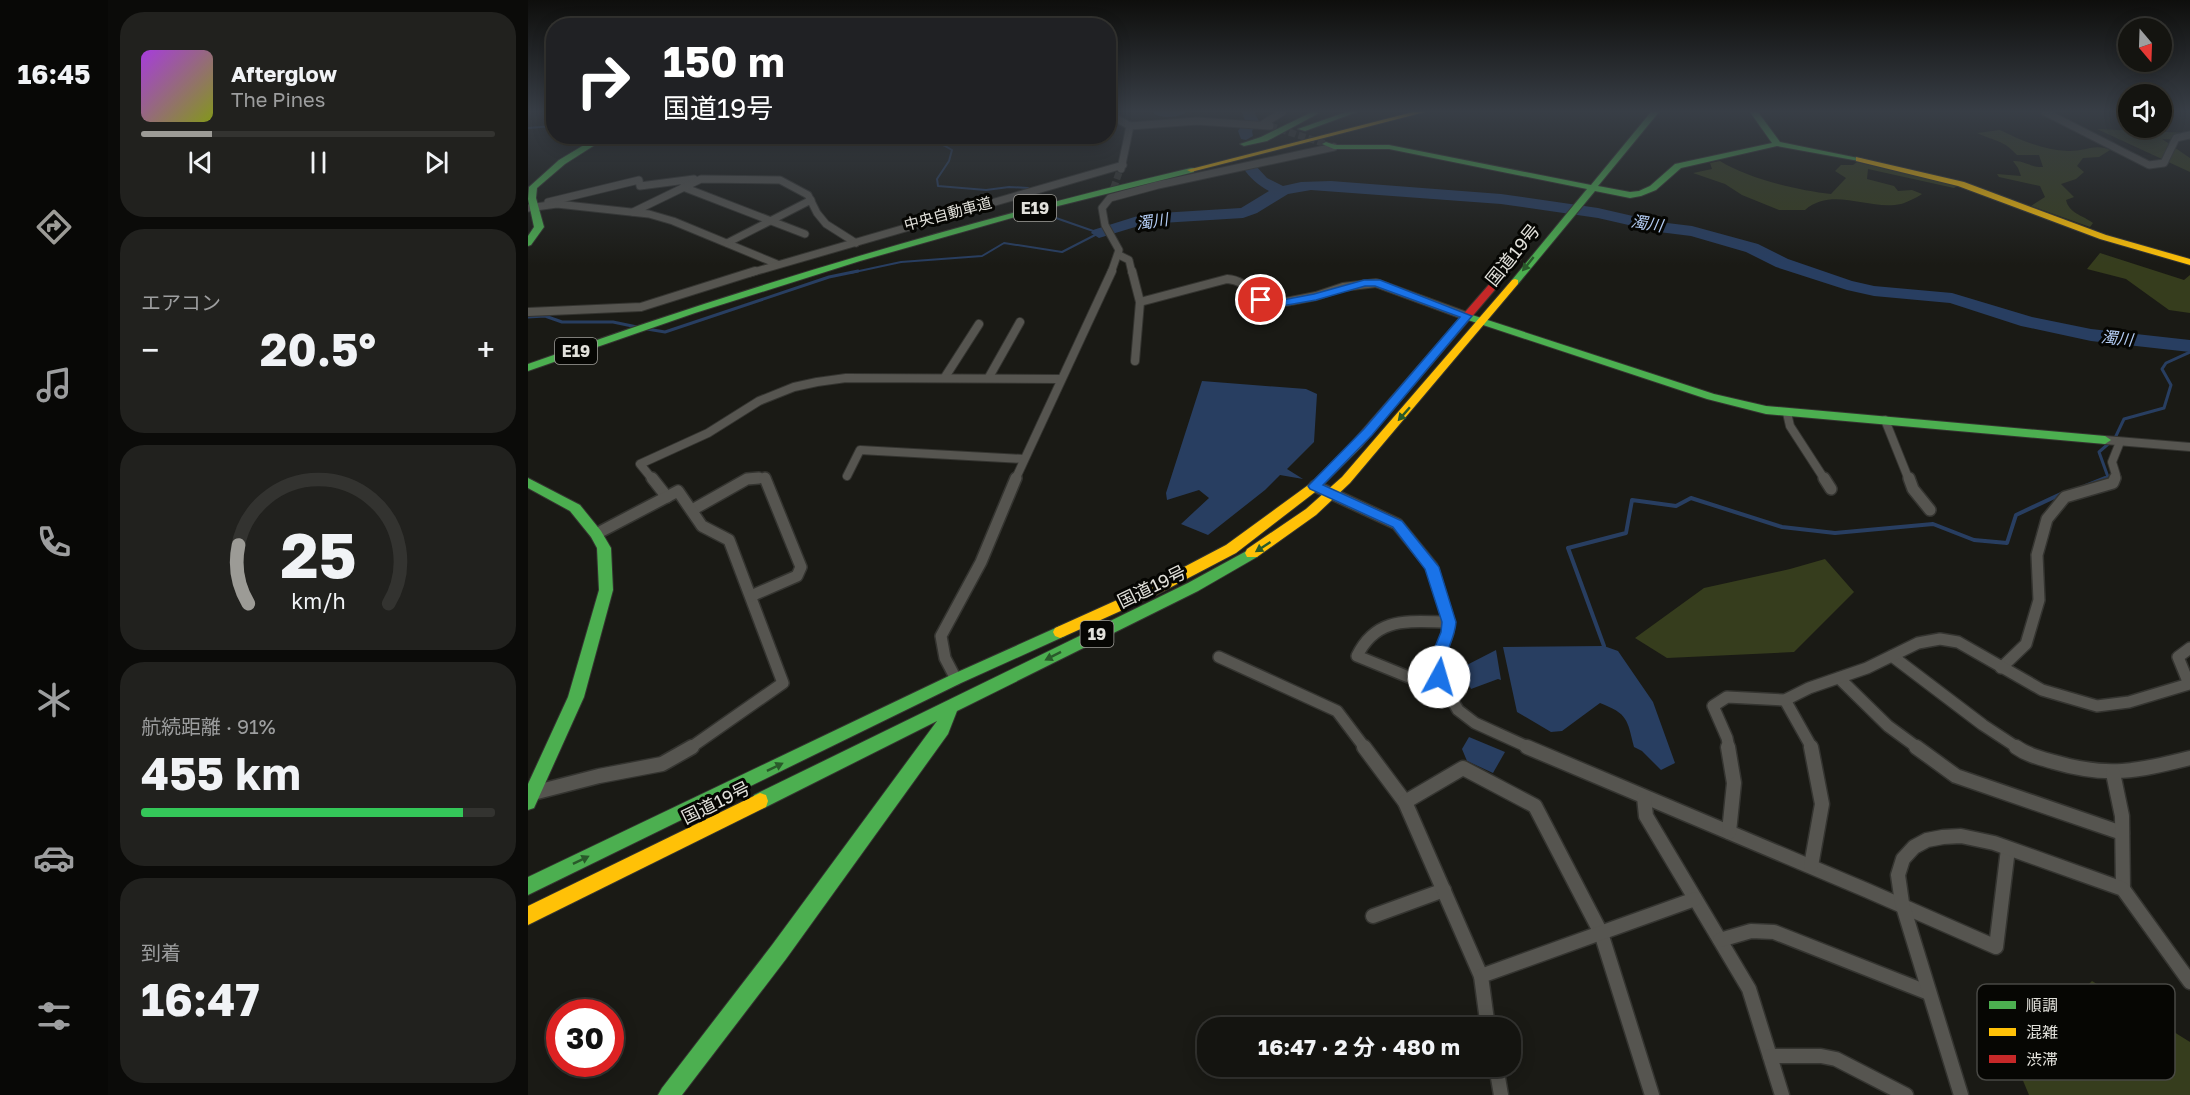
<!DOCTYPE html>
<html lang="ja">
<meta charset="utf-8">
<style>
body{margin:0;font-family:"Golos Text","Noto Sans JP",sans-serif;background:#21211e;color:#f1f3f6;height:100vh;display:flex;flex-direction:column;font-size:22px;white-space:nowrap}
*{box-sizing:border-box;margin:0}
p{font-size:20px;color:#9d9e9f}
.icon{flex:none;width:33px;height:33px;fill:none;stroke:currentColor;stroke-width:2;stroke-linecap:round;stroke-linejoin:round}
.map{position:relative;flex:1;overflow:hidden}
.panel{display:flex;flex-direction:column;gap:12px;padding:12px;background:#0b0b09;width:420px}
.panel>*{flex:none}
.top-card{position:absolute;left:18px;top:18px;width:570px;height:126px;border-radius:24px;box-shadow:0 3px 15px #0003,0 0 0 2px #333330;background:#202124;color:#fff;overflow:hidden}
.needle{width:39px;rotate:161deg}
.tools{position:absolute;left:1590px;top:18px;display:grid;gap:12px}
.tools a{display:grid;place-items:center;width:54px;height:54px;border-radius:50%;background:#141410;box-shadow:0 3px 15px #0003,0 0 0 2px #333330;font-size:30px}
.speed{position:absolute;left:18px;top:999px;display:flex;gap:12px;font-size:30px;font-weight:700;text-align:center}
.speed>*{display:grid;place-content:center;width:78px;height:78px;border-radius:50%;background:#141410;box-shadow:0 3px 15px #0003,0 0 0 2px #333330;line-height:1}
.speed .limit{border:9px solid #d22;background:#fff;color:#111}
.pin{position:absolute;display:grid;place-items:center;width:51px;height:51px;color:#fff;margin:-26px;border:3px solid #fff;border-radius:50%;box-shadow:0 2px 6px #0007}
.me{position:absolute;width:66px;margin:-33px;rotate:6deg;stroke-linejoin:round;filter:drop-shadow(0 0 4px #0008)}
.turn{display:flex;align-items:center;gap:21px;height:126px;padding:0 18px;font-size:27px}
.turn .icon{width:78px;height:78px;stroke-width:2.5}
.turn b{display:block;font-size:42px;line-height:51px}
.big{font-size:45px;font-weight:700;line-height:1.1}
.panel .card{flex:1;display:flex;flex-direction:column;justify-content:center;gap:9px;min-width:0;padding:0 21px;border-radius:24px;background:#21211e}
.panel .dial{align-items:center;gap:0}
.dial svg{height:156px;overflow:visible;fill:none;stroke:#333330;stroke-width:7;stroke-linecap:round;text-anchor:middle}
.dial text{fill:#f1f3f6;stroke:none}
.song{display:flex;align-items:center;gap:18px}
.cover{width:72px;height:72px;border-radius:9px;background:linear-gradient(135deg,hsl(280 70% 55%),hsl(70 70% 35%))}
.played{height:6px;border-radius:3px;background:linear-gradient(90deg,#9c9b96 20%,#333330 20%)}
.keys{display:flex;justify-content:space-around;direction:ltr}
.heat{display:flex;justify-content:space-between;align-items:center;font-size:33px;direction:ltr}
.charge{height:9px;border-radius:4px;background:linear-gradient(90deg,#34c759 91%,#333330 0)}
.trip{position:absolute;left:669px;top:1017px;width:324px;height:60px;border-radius:24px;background:#141410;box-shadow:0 3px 15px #0003,0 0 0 2px #333330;font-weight:700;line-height:60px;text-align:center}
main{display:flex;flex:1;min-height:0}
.menu{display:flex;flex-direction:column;width:108px;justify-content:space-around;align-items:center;background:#080806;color:#9d9e9f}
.menu .icon{width:42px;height:42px}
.menu .on{color:#9c9b96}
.menu b{font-size:27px;color:#f1f3f6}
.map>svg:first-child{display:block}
</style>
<main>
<nav class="menu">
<b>16:45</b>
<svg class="icon on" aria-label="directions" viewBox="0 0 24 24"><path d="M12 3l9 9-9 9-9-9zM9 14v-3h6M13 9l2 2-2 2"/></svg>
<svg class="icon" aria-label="music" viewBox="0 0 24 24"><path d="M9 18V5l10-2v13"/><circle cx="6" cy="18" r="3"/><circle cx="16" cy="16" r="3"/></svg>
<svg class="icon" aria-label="phone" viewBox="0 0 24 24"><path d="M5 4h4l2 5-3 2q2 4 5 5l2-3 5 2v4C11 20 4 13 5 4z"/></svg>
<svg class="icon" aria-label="climate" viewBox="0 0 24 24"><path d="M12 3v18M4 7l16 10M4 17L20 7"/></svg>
<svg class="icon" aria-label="car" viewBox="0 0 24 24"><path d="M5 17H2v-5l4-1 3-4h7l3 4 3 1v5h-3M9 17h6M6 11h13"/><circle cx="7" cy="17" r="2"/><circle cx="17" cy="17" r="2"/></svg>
<svg class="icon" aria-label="filters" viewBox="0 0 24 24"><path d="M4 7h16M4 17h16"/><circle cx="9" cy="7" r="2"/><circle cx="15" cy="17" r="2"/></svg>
</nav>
<section class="panel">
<div class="card">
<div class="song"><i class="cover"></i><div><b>Afterglow</b><p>The Pines</p></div></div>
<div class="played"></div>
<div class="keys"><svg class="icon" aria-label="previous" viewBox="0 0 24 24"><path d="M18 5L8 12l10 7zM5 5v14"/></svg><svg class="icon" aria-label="pause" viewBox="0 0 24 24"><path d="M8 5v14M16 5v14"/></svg><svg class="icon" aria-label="next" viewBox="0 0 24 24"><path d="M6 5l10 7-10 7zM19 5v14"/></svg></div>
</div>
<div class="card"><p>エアコン</p>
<div class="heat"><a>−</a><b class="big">20.5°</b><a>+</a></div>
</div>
<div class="card dial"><svg viewBox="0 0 100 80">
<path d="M14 69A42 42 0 1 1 86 69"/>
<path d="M14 69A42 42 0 0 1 9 39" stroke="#9c9b96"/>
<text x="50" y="56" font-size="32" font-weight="700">25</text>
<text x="50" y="72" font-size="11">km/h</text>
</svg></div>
<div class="card"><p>航続距離 · 91%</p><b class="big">455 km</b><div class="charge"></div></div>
<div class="card"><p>到着</p><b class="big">16:47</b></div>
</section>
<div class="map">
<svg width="1662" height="1095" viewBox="0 0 1662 1095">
<rect width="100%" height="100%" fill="#1a1a15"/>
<!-- green -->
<g fill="#363d1d">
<path d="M 1569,129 L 1662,133 L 1662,140 L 1634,139 L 1662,158 L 1662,172 Z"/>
<path d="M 1472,130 C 1494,141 1516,150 1540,151 C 1556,152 1567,143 1582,150 L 1571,157 L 1555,158 L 1549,166 L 1556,172 L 1548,179 L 1533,184 L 1546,197 L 1538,200 C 1541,213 1554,215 1565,223 L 1562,227 L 1503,206 L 1517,197 L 1512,186 L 1471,177 L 1469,174 L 1493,176 L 1490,168 L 1485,161 C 1496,160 1504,168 1515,167 L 1511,155 L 1489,155 C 1474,139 1468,142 1449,133 Z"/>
<path d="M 1192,161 C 1221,179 1269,190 1303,194 L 1318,178 L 1307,171 L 1313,165 L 1325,165 L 1329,162 L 1429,186 L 1426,188 L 1340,169 L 1339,179 L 1366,186 L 1370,191 L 1384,190 L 1394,194 C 1390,197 1377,203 1373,204 C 1341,211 1305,186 1277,210 L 1251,210 L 1214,195 L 1197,184 L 1165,173 L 1184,169 L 1182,163 Z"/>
<path d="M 1572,253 L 1656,280 L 1662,275 L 1662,313 L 1641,310 L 1598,279 L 1559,269 Z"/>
<path d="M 1297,559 L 1326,592 L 1266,652 L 1139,658 L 1107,638 L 1176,588 L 1262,569 Z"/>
<path d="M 1564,981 L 1662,1042 L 1662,1095 L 1501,1095 L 1486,1059 Z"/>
</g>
<!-- water -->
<g fill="#283e61">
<path d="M 674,381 L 778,389 L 789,394 L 786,442 L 759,469 L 775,479 L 752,475 L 737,490 L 680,535 L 653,524 L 681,498 L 671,490 L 639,500 L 638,493 Z"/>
<path d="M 1076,646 L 1090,651 L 1125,702 L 1147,763 L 1133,770 L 1114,751 L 1106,747 C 1099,719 1100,714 1072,703 L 1034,731 L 1023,732 L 989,712 L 975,647 Z"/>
<path d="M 968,650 L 973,680 L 970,679 L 943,689 L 933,668 Z"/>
<path d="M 941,737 L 977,752 L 965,773 L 939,761 L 934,749 Z"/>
</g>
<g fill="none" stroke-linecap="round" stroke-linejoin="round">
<!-- stream-far2 -->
<g stroke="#283e61" stroke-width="2">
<path d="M 0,128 L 26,126"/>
<path d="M 337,136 C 367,138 398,133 424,150 L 421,161 L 409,179 L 410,186 L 458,190 L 481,187 L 500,188"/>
<path d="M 322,273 L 373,262 L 454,256 L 476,243 L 534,252 L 571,233 L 528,218 L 515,211"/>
</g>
<!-- stream-far1 -->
<g stroke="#283e61" stroke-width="3">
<path d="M 0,317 L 17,316 L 34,322 L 85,322 L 109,327"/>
<path d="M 119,329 L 137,332 L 301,277 L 330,271"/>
<path d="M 1573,480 L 1580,477 L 1571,452 L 1587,438 L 1596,419 L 1636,408 L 1643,385 L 1634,369 L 1638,363 L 1662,352"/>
</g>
<!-- stream -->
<g stroke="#283e61" stroke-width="4">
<path d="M 1557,486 L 1577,478"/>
<path d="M 1076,646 L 1040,548 L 1098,533 L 1104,500 L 1148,506 L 1163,498 L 1254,527 L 1307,533 L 1405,524 L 1446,540 L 1479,543 L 1488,515 L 1535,493"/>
</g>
<!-- river -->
<g fill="#283e61" fill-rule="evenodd">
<path d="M 624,112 L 659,112 C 651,118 630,119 624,112 Z"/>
<path d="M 714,112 L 726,112 L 731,121 L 724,131 L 725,136 L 718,140 L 713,139 L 710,131 L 717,121 Z"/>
<path d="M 722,164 L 727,165 L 739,178 L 755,186 L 773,182 L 803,181 L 973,194 L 1070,208 L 1131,222 L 1164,226 L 1230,244 L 1260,259 L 1324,281 L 1346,286 L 1424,293 L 1504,317 L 1563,329 L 1662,340 L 1662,352 L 1563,341 L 1493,326 L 1422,303 L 1346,296 L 1319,290 L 1248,267 L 1218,252 L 1163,236 L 1131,232 L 1070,218 L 973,204 L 783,190 L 760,194 L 729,213 L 715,218 L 617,224 L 571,238 L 563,233 L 565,230 L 616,214 L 713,208 L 741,191 C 730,185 722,178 715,168 Z"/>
</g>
<!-- street-tunnel -->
<g stroke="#383833" stroke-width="7" stroke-dasharray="7 3" stroke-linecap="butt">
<path d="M 742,126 L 798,144"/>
<path d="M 582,198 L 592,170"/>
</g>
<!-- street-far3 casing -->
<g stroke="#343430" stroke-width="9">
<g id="street-far3">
<path d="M 1517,112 L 1621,165 L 1636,163 L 1648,138 L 1662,135"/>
<path d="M 580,114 L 602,126 L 669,121 L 742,126"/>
<path d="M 735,124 L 754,112"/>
<path d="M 593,169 L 602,126"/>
<path d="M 155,187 L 277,234"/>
<path d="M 20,202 L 111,180 L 112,186 L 166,179"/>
<path d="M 0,208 L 29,204 L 121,214 L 145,221 L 249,264"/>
<path d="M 105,212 L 173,179 L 252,180 L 280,195 L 289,213 L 298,224 L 328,243"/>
<path d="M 199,243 L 283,200"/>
<path d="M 591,255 L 601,260 L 604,273"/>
<path d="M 222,273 L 595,165"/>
<path d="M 583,273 L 591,250 L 577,225 L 574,208 L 582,198 L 630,185 L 806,147"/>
</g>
</g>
<!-- street-far2 casing -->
<g stroke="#343430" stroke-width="10">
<g id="street-far2">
<path d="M 604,271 L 612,302 L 607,361"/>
<path d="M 612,302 L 699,279 C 718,280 726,296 742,305 L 788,296 L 815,287 L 848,283 L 938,316"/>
<path d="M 0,312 L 113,307 L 227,271"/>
<path d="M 417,377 L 451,324"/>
<path d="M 461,377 L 492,322"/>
<path d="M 1259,413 L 1262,426 L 1297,480"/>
<path d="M 1357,420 L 1381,480"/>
<path d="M 1577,440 L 1662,447"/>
<path d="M 319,476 L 332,450 L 496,459"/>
<path d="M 125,480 L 112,464 L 180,433 L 231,401 L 266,387 L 289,382 L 318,378 L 532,379"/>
<path d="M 218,480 L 237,478 L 238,480"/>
<path d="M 487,480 L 584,271"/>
<path d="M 1586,480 L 1588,475 L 1584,462 L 1592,442"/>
</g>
</g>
<!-- street-far1 casing -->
<g stroke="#343430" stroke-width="14">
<g id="street-far1">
<path d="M 124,478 L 139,497"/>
<path d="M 1296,478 L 1303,489"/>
<path d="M 1381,478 L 1385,489 L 1402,510"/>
<path d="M 787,486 L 869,524 L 904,567 L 921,622 L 920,632 L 909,662 L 911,677 L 930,710 L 947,723 L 1002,748"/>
<path d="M 164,510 L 219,479 L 231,478"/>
<path d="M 68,534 L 150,491 L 174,526 L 201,540 L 255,683 L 162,748"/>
<path d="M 223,596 L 269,576 L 273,567 L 237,478"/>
<path d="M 1364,656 L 1455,725 L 1490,748"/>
<path d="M 691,657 L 809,711 L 837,748"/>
<path d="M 1473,668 L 1498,644 L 1511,600 L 1509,555 L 1519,519 L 1537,497 L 1585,483 L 1587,478"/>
<path d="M 911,677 L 888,680 L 829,656 C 849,615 882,622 921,622"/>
<path d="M 1311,678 L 1360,726 L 1390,748"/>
<path d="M 428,679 L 417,658 L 413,636 L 453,562 L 488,478"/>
<path d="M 1257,700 L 1284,748"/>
<path d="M 1201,748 L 1199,738 L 1185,706 L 1199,697 L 1257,700 L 1281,688 L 1339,668 L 1390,643 L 1412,639 L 1430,642 L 1514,690 L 1569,706 L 1601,702 L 1661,684 L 1650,657 L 1662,648"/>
</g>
</g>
<!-- street casing -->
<g stroke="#343430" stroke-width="17">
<g id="street">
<path d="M 836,747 L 877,802"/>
<path d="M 999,747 L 1338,890 L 1468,947 L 1480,849"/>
<path d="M 1200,747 L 1206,783 L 1201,832"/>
<path d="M 1283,747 L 1294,804 L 1283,866"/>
<path d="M 1388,747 L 1428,776 L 1594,833"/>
<path d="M 1488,747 C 1499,755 1512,758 1526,762 C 1580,778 1609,771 1662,758"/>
<path d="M 1585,773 L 1594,816 L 1595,889"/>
<path d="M 5,793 L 71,776 L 134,764 L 164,747"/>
<path d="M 1116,797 L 1118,816 L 1221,989 L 1254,1095"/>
<path d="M 845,916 L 916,890"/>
<path d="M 1192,940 L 1223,931 L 1246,932 L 1401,993"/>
<path d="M 953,976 L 877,802 L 935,768 L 1007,806 L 1073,933 L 1124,1095"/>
<path d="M 960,1028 L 953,976 L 1167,899"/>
<path d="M 1242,1056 L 1293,1056 L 1308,1059 L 1378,1095"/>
<path d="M 968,1066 L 973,1095"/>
<path d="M 1433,1095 L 1374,903 L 1370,875 L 1375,859 L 1386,847 L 1399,840 L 1415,837 L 1433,836 L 1466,843 L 1595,889 L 1662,982"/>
</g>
</g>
<!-- fast casing -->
<g stroke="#343430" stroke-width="2">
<g id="fast">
<path d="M 784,112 L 791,113 L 739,141 L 716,146 L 712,144 L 733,137 Z"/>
<path d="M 818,112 L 829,112 L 777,131 L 770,129 Z"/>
<path d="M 1123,112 L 1131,112 L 1070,186 L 1102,192 L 1111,191 L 1122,186 L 1147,164 L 1244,143 L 1222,112 L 1230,112 L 1252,142 L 1335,159 L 1331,161 L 1249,146 L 1153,168 L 1128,190 L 1113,196 L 1102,198 L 1067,191 L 990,284 L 984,284 L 984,280 L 1059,189 L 861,149 L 806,149 L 794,144 L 798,142 L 807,145 L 861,145 L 1063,185 Z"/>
<path d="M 71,136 L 81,136 L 37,164 L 9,188 L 8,198 L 16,227 L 3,245 L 0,246 L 0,236 L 6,227 L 0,199 L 1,187 L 31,160 Z"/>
<path d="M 663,168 L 666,168 L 666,172 L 498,214 L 332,261 L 167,313 L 0,371 L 0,364 C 218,286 438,221 663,168 Z"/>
<path d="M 938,313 L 1186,394 L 1238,406 L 1577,436 L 1583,440 L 1577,444 L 1238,414 L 1179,399 L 934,318 L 934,314 Z"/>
<path d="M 0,478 L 52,505 L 73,531 L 83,548 L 85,590 L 56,697 L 6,808 L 0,810 L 0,784 L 40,697 L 71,590 L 69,548 L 63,537 L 42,511 L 0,488 Z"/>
<path d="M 724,548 L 731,553 L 729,557 L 670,591 L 429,711 L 420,734 L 258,959 L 154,1095 L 130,1095 L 134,1088 L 244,945 L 409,721 L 238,807 L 232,809 L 226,807 L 224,801 L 226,795 L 660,583 Z"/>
<path d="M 532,626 L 537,628 L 539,632 L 537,636 L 433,683 L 0,895 L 0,877 L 423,675 Z"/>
</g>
</g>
<!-- slow casing -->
<g stroke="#343430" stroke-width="2">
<g id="slow">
<path d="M 885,112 L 897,112 L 663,172 L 659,170 Z"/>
<path d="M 1328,157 L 1436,182 L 1578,235 L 1662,259 L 1662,265 L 1572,239 L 1430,186 L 1328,161 Z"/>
<path d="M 987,279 L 990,280 L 990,284 L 822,483 L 788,515 L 729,557 L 719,557 L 717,553 L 719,549 L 778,509 L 814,477 L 984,280 Z"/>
<path d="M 829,440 L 833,441 L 835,444 L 833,447 L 791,489 L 708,553 L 628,595 L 537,636 L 532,638 L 527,636 L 525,632 L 527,628 L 618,587 L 698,545 L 783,483 L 825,441 Z"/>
<path d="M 232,793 L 238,795 L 240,801 L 238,807 L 0,925 L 0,906 Z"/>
</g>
</g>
<!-- jam casing -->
<g stroke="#343430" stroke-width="2">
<path id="jam" d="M 985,257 L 993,259 L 833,447 L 825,447 L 823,444 L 825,441 Z"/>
</g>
<!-- street-far3 -->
<use href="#street-far3" stroke="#565550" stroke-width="7"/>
<!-- street-far2 -->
<use href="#street-far2" stroke="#565550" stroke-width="8"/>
<!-- street-far1 -->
<use href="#street-far1" stroke="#565550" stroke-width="11"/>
<!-- street -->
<use href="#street" stroke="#565550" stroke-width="14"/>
<!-- fast -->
<use href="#fast" fill="#4caf50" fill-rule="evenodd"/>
<!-- slow -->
<use href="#slow" fill="#ffc107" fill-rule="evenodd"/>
<!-- jam -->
<use href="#jam" fill="#c62828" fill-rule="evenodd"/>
</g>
<!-- one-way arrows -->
<defs><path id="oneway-solid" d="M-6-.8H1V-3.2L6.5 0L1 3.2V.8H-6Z" transform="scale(1.5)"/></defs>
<g fill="#295a2a">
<use href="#oneway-solid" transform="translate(1000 264) rotate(129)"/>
<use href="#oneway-solid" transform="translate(876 414) rotate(131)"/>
<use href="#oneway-solid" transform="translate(735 547) rotate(147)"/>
<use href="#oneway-solid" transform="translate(525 656) rotate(153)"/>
<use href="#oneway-solid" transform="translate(247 767) rotate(-26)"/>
<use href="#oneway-solid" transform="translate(53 860) rotate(-26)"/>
</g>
<!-- sky -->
<linearGradient id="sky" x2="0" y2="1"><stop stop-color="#0e0e0c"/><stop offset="0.42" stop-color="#383e46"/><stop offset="1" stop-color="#383e46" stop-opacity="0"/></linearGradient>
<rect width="1662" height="265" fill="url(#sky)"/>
<!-- route -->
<path fill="#1a73e8" stroke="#114b97" stroke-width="1.5" d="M 836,280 L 852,280 L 944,316 L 844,435 L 795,485 L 874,521 L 911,567 L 928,622 C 927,637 919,648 917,661 C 916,669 920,674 916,681 L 911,683 L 905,681 L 901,662 L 913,632 L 914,622 L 897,569 L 865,527 L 782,489 L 780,486 L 836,429 L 932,317 L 847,286 L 837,286 L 788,300 L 742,308 L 728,300 L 733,297 L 744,302 L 786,294 Z"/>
<g text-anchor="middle" stroke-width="6" stroke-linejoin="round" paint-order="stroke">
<!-- far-street labels -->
<g font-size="15" fill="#e2e1db" stroke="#060603">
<text transform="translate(420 214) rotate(-15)" y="5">中央自動車道</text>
</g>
<!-- shield labels -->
<g fill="#060603" stroke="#a09f9a" stroke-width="1.5">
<rect x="486" y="195" width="42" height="26" rx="4.5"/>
<rect x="27" y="338" width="42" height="26" rx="4.5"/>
<rect x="552.5" y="621" width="33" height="26" rx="4.5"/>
</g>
<g font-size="16" font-weight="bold" fill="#e2e1db">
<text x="507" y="214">E19</text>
<text x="48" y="357">E19</text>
<text x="569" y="640">19</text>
</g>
<!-- far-water labels -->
<g font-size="16" font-style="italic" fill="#b3ccf4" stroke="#060603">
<text transform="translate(624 221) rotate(-8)" y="6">濁川</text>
<text transform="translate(1119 223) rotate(9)" y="6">濁川</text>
<text transform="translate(1589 338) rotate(6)" y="6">濁川</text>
</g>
<!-- street labels -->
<g font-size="18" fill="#e2e1db" stroke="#060603">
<text transform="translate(985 255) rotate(-51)" y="6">国道19号</text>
<text transform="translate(624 587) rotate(-26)" y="6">国道19号</text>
<text transform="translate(188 803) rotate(-26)" y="6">国道19号</text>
</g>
</g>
<!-- legend -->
<rect x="1449" y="984" width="198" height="96" rx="9" fill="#060603" stroke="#484844" stroke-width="1.5"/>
<rect x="1461" y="1001" width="27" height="8" fill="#4caf50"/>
<rect x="1461" y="1028" width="27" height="8" fill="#ffc107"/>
<rect x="1461" y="1055" width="27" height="8" fill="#c62828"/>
<g font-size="16" fill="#e2e1db">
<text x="1498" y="1011">順調</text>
<text x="1498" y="1038">混雑</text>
<text x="1498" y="1065">渋滞</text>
</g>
</svg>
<div class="tools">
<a><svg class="needle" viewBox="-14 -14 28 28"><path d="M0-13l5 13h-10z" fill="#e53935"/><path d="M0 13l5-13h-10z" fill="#9d9e9f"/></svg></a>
<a><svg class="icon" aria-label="sound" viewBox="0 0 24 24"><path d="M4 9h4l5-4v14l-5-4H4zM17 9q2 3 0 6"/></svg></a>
</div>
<div class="speed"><div class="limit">30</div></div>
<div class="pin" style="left:733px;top:300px;background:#d93025"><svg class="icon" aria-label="arrive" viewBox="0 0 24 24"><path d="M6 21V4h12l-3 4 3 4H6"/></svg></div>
<svg class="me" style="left:911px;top:677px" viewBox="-20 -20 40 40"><circle r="19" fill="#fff"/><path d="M0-13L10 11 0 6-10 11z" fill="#1a73e8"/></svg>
<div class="trip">16:47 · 2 分 · 480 m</div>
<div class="top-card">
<div class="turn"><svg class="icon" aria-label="right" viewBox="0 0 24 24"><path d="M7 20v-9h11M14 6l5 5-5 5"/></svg><div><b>150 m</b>国道19号</div></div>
</div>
</div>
</main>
